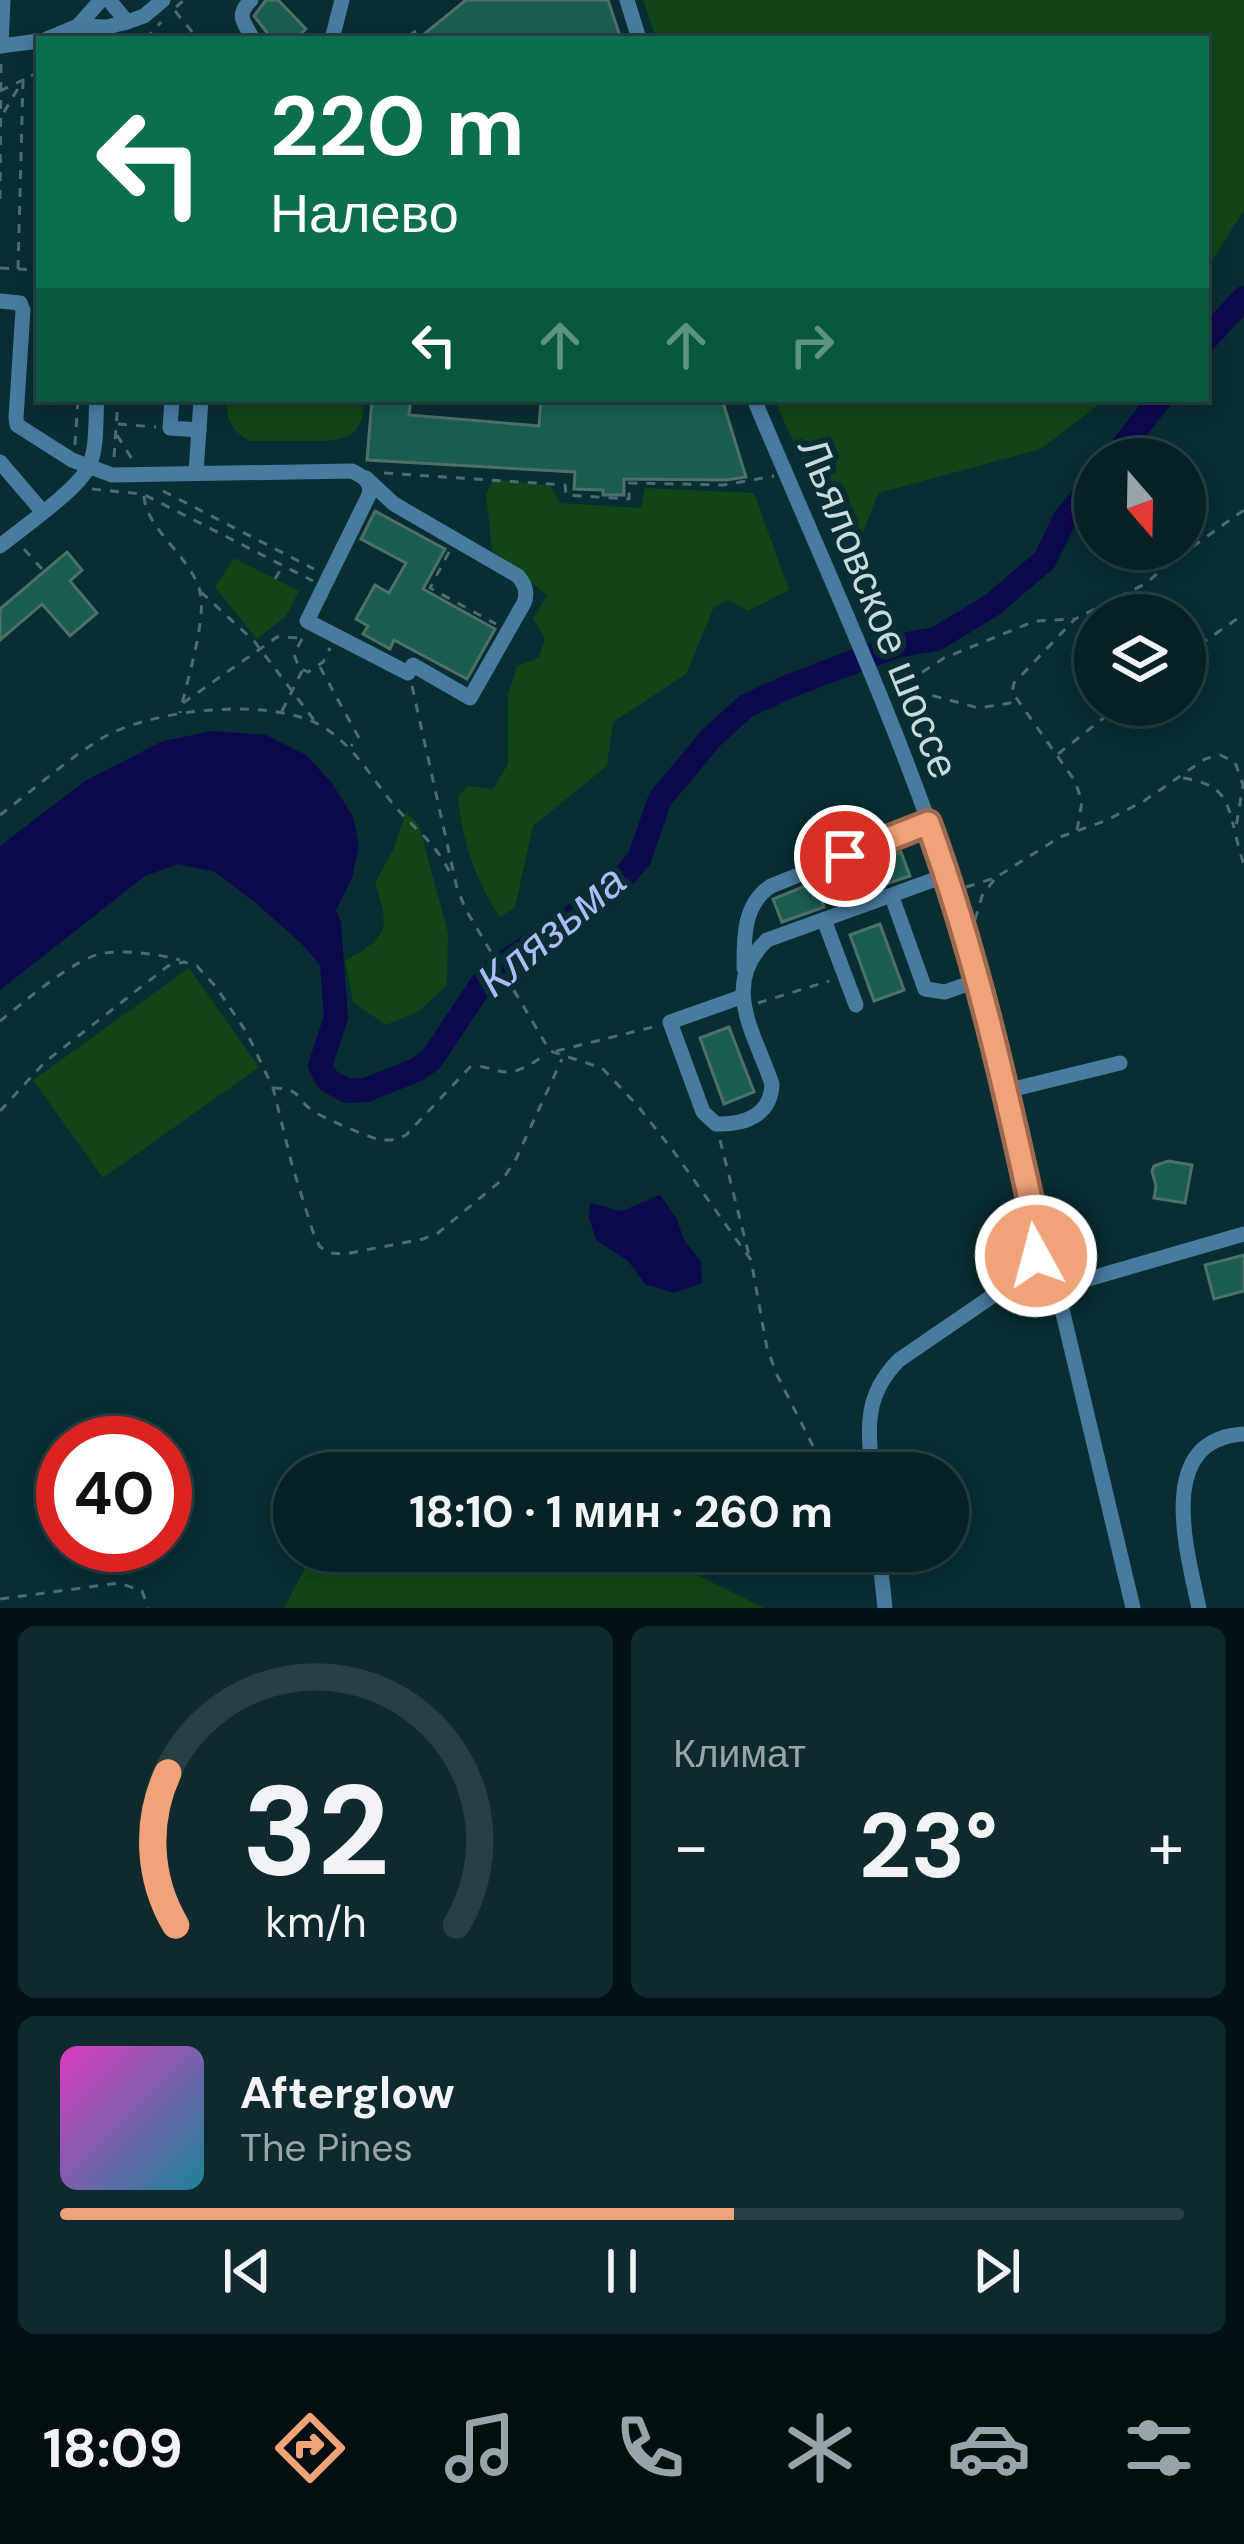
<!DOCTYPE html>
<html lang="ru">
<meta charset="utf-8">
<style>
body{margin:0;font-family:"DM Sans",sans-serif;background:#0f2a2e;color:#f1f3f6;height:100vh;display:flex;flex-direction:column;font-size:45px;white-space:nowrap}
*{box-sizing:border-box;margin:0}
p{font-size:39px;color:#98a4a7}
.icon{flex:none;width:66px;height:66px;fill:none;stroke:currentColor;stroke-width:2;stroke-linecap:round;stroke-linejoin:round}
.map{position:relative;height:1608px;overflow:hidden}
.drawer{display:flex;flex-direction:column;gap:18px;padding:18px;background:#031315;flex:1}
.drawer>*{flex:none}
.banner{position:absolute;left:36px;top:36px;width:1173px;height:366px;border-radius:0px;box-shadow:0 6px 18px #0003,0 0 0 3px #273f43;background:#0b6e4f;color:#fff;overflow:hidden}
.needle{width:78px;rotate:160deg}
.fabs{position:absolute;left:1074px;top:438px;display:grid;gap:24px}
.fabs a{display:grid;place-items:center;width:132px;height:132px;border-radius:50%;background:#062226;box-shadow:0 6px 18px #0003,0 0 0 3px #273f43;font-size:60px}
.speed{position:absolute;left:36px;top:1416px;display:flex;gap:24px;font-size:60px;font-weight:700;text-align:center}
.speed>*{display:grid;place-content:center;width:156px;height:156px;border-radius:50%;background:#062226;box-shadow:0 6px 18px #0003,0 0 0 3px #273f43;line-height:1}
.speed .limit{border:18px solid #d22;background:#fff;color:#111}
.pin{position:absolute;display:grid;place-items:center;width:102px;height:102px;color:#fff;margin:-51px;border:6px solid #fff;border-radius:50%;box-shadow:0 3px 12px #0007}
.me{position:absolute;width:132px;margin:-66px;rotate:353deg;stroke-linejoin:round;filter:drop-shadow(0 0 9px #0008)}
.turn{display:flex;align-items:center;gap:42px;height:252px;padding:0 36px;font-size:54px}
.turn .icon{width:156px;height:156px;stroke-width:2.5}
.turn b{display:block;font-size:84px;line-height:102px}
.lanes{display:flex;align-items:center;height:114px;padding:0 36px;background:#0003;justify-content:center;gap:60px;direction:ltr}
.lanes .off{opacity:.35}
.big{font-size:90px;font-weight:700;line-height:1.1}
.drawer .tile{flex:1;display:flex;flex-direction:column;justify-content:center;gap:18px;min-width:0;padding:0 42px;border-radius:18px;background:#0f2a2e}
.drawer .dial{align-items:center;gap:0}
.dial svg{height:312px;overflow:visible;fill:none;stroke:#273f43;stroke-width:7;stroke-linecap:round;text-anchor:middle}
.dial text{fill:#f1f3f6;stroke:none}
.song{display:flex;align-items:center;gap:36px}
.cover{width:144px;height:144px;border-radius:18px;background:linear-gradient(135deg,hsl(310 70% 55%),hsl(190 70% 35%))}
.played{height:12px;border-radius:6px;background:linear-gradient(90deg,#f0a378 60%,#273f43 60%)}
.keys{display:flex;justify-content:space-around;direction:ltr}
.heat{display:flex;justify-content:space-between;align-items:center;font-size:66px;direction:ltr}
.drawer .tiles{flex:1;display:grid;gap:18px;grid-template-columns:1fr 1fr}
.tile:last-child{grid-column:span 2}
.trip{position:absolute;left:273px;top:1452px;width:696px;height:120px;border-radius:60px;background:#062226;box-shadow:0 6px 18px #0003,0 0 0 3px #273f43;font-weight:700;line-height:120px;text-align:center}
.dock{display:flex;height:192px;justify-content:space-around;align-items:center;background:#020e0f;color:#98a4a7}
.dock .icon{width:84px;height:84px}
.dock .selected{color:#f0a378}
.dock b{font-size:54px;color:#f1f3f6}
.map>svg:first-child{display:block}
</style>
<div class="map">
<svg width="1244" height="1608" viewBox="0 0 1244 1608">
<rect width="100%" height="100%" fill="#082d33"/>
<!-- green -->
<g fill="#114517">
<path d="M 643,0 L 1244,0 L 1244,210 L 1206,270 L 1206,39 L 656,39 Z"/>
<path d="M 227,399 L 364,399 C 365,444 335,441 301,441 C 284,441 267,441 250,441 C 232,432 225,419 227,399 Z"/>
<path d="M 774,399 L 1106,399 L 1041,449 L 878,493 L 850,567 Z"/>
<path d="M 495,479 L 550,486 L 561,503 L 641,508 L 645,488 L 754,493 L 789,590 L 748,611 L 728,600 L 714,607 L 686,674 L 613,722 L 607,766 L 533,826 L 515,907 L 500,917 C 476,883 462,839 458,797 L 467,786 L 493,789 L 508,764 L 508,695 L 517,666 L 539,658 L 545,638 L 533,619 L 547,595 L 492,551 L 486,493 Z"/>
<path d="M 234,558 L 299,591 L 286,616 L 257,639 L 215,587 Z"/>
<path d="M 406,812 L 419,825 L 448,933 L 447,985 L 419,1011 L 386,1025 L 353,1002 L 345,961 C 388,936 391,931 375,883 L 394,848 Z"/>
<path d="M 189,968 L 259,1067 L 103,1178 L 33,1080 Z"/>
<path d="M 314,1551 L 649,1551 L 764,1608 L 284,1608 Z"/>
</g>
<!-- water -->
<g fill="#0d094d">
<path d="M 213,731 L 266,735 L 306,755 L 332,783 L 353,817 L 359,844 L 352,878 L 329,924 L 332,979 L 302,944 L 257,904 L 215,872 L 178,864 L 145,876 L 0,990 L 0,846 L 85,781 L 163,741 Z"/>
<path d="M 660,1195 L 677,1219 L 683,1238 L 701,1262 L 702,1283 L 674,1293 L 645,1284 L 628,1261 L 596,1240 L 589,1217 L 590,1203 L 622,1211 Z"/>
</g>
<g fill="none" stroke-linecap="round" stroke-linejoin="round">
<!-- river -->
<g stroke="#0d094d" stroke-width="24">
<path d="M 1206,339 L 1244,298"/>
<path d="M 1113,459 L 1160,399"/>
<path d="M 315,897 L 329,924 L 336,1018 L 320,1066 L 328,1080 L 347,1091 L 366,1090 L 416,1070 L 431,1060 L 489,973 L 612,890 L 639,859 L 660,799 L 711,738 L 746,706 L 792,685 L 896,646 L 936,639 L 992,605 L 1045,560 L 1064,520 L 1095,481"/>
</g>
</g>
<!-- building -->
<g fill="#1b5e51" stroke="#4e7067" stroke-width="3">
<path d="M 266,0 L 278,0 L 306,29 L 295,39 L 272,39 L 254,16 Z"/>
<path d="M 466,0 L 608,0 L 621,39 L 418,39 Z"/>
<path d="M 372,399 L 411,399 L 409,415 L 539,426 L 541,399 L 722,399 L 746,477 L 726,480 L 624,479 L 624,495 L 603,495 L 603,490 L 574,489 L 575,472 L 367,460 Z"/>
<path d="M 375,511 L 445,549 L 423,589 L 495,629 L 467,679 L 394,640 L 390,649 L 363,634 L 368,626 L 356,619 L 375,585 L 389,593 L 406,563 L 361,539 Z"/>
<path d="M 67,552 L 82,570 L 70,581 L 97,613 L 70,636 L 42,604 L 0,640 L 0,609 Z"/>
<path d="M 901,852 L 910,876 L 883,885 L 874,862 Z"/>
<path d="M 815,882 L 824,907 L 782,922 L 773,899 Z"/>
<path d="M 880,924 L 904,990 L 874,1001 L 850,935 Z"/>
<path d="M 729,1027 L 754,1092 L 724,1104 L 700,1038 Z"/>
<path d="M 1168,1161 L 1192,1165 L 1185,1203 L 1154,1198 L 1156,1186 L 1152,1171 L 1154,1166 Z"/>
<path d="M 1244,1255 L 1244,1291 L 1214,1299 L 1205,1265 Z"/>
</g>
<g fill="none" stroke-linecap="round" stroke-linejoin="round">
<!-- path -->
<g stroke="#4d6b70" stroke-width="3" stroke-dasharray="9 9" stroke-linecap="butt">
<path d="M 176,7 L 184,0"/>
<path d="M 175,11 L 198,39"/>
<path d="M 410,35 L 416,31"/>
<path d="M 146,39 L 161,22"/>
<path d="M 0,91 L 23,80 L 1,117"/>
<path d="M 0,199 L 1,60"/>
<path d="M 0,268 L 39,270"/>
<path d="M 18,269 L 23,80 L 39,72"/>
<path d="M 118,424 L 156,427"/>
<path d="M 117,435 L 132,459"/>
<path d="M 75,445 L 78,399"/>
<path d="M 114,457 L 118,399"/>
<path d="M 384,473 L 565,485 L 566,495 L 629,499 L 629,483 L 724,485 L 774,476"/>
<path d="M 92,489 L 143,494 L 313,581"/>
<path d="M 163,491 L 314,569"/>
<path d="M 144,496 C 146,530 192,557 200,592 C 207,619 186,684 180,713"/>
<path d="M 24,549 L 42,569"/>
<path d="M 449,552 L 430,588 L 496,624"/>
<path d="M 275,579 L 282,567"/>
<path d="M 201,592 L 254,641 L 314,720"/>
<path d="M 302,639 L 294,654 L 299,668 L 308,672 L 323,662 L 330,648"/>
<path d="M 1185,655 L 1244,614"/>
<path d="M 320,667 L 359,738 L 351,746"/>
<path d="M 412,686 L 457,888 L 466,910 L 550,1051 L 602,1068 L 637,1105 L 674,1152 L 751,1260 L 767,1348 L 777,1375 L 812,1444 L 823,1473"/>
<path d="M 897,691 L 919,692 L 979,708 L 1016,702"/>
<path d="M 892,692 L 944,658 L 1035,621 L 1074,619"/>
<path d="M 183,703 L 277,637 L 302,638"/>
<path d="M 282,711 L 302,671"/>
<path d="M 1058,754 L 1120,705"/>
<path d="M 1183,778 C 1218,784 1226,793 1234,828"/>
<path d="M 0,815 C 32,791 70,757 104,737 C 154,709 269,697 320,725 C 350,742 368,772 389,799 C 414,831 434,838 452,877"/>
<path d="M 1077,830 L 1082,802 L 1075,781 L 1012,692 L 1014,683 L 1075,619 L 1145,584 L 1171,562 L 1244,510"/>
<path d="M 1236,837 L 1244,866"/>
<path d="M 966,887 L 995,878 L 1060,837 L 1105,821 L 1144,801 L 1205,759 L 1220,755 L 1235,762 L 1243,785 L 1235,833"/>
<path d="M 975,920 L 982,896 L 994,880"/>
<path d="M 758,1003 L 829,981"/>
<path d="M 0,1021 C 24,1002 76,957 104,953 C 128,950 157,954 180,960"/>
<path d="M 556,1051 L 657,1026"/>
<path d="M 273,1088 C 302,1088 294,1098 313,1111 C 323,1118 366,1136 377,1139 C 388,1141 397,1140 406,1135 L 470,1067 C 485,1064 496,1073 510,1072 C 524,1070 536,1061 547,1053"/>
<path d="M 0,1111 L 45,1062 L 168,966 L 184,962 L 197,966 L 216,987 L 247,1033 L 273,1088 L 292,1165 L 313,1232 L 320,1247 L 332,1253 L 345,1254 L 423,1239 L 438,1233 L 503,1179 L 516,1159 L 562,1059"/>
<path d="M 720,1140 L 750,1259"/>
<path d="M 0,1599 L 119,1583 L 142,1591 L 148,1608"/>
</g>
<!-- minor -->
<g stroke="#487ba0" stroke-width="15">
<path d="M 109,0 L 127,22"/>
<path d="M 251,0 C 235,16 244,22 253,39"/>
<path d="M 627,0 L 639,39"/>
<path d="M 78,26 L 101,0"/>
<path d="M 47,39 L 78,26 L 107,27 L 127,22 L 144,16 L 163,0"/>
<path d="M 332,39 L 342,0"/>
<path d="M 0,46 L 39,41"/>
<path d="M 1,46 L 3,0"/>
<path d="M 0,301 L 20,303 L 23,310 L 16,418 L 17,425 L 72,460 L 112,475 L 352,471 C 363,477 372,481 369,495 L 307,621 L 408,673 L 413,665 L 470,698 L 524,603 C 528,593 525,584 518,576 L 394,504 L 366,478"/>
<path d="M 172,399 L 170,428 L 199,430"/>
<path d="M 754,399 C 822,561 898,723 952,890 C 988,1000 1011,1114 1035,1227 L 1036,1256 L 1023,1275 L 899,1360 C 864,1395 868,1427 872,1473"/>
<path d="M 0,462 L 42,511"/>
<path d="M 196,473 L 201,399"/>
<path d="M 0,546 C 22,528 76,491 88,468 C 98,449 95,420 97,399"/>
<path d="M 892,897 L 925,989 L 945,992 L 979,980"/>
<path d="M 824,920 L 856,1005"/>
<path d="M 744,968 C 744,938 743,904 771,886 L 928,823"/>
<path d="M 741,997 L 670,1022 L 703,1112 L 716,1124 C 745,1125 771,1115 772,1084 C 754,1032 720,984 767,940 L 947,875"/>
<path d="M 1006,1091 L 1120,1063"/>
<path d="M 1031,1266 L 1057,1288 L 1133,1608"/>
<path d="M 1057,1288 L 1244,1234"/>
<path d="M 879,1551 L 885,1608"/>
<path d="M 1199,1608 C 1187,1551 1154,1439 1244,1434"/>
</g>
</g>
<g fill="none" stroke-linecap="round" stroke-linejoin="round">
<!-- route casing -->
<g stroke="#9c6a4e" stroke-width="30">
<path id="route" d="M 845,856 L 928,823 C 976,955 1006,1090 1036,1227 L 1036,1256"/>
</g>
<!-- route -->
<use href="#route" stroke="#f0a378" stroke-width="21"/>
</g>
<g text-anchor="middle" stroke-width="12" stroke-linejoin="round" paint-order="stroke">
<!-- street labels -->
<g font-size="42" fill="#c7dadd" stroke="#082d33">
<text transform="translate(879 608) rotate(68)" y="15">Льяловское шоссе</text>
</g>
<!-- water labels -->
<g font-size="45" font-style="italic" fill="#adbcf9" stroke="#082d33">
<text transform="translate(551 930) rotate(-40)" y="16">Клязьма</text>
</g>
</g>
</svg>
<div class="fabs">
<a><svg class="needle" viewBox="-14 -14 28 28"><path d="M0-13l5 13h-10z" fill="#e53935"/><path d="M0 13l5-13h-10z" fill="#98a4a7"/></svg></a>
<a><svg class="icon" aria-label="layers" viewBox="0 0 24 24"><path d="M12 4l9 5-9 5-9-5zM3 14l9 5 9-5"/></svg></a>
</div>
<div class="speed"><div class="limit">40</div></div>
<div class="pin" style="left:845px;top:856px;background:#d93025"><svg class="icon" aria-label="arrive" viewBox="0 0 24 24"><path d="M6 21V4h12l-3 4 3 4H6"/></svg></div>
<svg class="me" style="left:1036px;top:1256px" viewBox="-20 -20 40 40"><circle r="17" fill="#f0a378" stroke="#fff" stroke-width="3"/><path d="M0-11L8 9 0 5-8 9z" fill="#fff"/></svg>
<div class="trip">18:10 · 1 мин · 260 m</div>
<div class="banner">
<div class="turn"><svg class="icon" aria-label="left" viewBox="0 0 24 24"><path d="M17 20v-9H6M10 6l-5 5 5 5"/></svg><div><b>220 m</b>Налево</div></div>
<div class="lanes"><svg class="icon" aria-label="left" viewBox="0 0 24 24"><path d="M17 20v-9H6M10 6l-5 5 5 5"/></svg><svg class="icon off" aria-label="ahead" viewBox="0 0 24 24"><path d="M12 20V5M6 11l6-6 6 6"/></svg><svg class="icon off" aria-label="ahead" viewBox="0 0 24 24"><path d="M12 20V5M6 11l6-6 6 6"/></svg><svg class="icon off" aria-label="right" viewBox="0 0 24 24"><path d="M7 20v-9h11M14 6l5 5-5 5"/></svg></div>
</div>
</div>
<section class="drawer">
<div class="tiles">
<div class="tile dial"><svg viewBox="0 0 100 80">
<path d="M14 69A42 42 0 1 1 86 69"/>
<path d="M14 69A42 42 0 0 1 12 30" stroke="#f0a378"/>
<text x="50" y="56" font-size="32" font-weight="700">32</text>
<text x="50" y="72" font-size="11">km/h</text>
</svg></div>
<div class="tile"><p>Климат</p>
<div class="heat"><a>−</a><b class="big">23°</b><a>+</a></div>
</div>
<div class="tile">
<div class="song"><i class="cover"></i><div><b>Afterglow</b><p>The Pines</p></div></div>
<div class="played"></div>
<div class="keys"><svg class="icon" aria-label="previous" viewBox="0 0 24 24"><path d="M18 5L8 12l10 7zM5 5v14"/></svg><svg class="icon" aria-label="pause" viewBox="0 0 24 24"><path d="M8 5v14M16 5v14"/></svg><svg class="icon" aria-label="next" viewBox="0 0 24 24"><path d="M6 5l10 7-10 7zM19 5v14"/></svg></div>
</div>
</div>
</section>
<nav class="dock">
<b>18:09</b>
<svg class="icon selected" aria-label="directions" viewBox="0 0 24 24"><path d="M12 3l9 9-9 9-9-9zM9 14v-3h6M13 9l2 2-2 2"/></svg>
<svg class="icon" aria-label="music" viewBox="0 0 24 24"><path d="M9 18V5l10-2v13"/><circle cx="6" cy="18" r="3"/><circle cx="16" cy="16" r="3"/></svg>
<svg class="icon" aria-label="phone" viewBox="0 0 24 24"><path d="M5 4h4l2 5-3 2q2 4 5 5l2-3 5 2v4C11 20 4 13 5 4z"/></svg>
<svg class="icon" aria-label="climate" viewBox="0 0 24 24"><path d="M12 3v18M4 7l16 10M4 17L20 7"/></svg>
<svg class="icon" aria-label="car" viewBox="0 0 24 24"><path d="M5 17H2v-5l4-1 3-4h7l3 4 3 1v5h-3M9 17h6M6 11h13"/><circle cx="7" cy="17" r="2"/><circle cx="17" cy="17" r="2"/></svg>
<svg class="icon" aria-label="filters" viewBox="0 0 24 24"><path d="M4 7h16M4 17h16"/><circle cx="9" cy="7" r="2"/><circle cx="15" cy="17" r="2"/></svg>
</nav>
